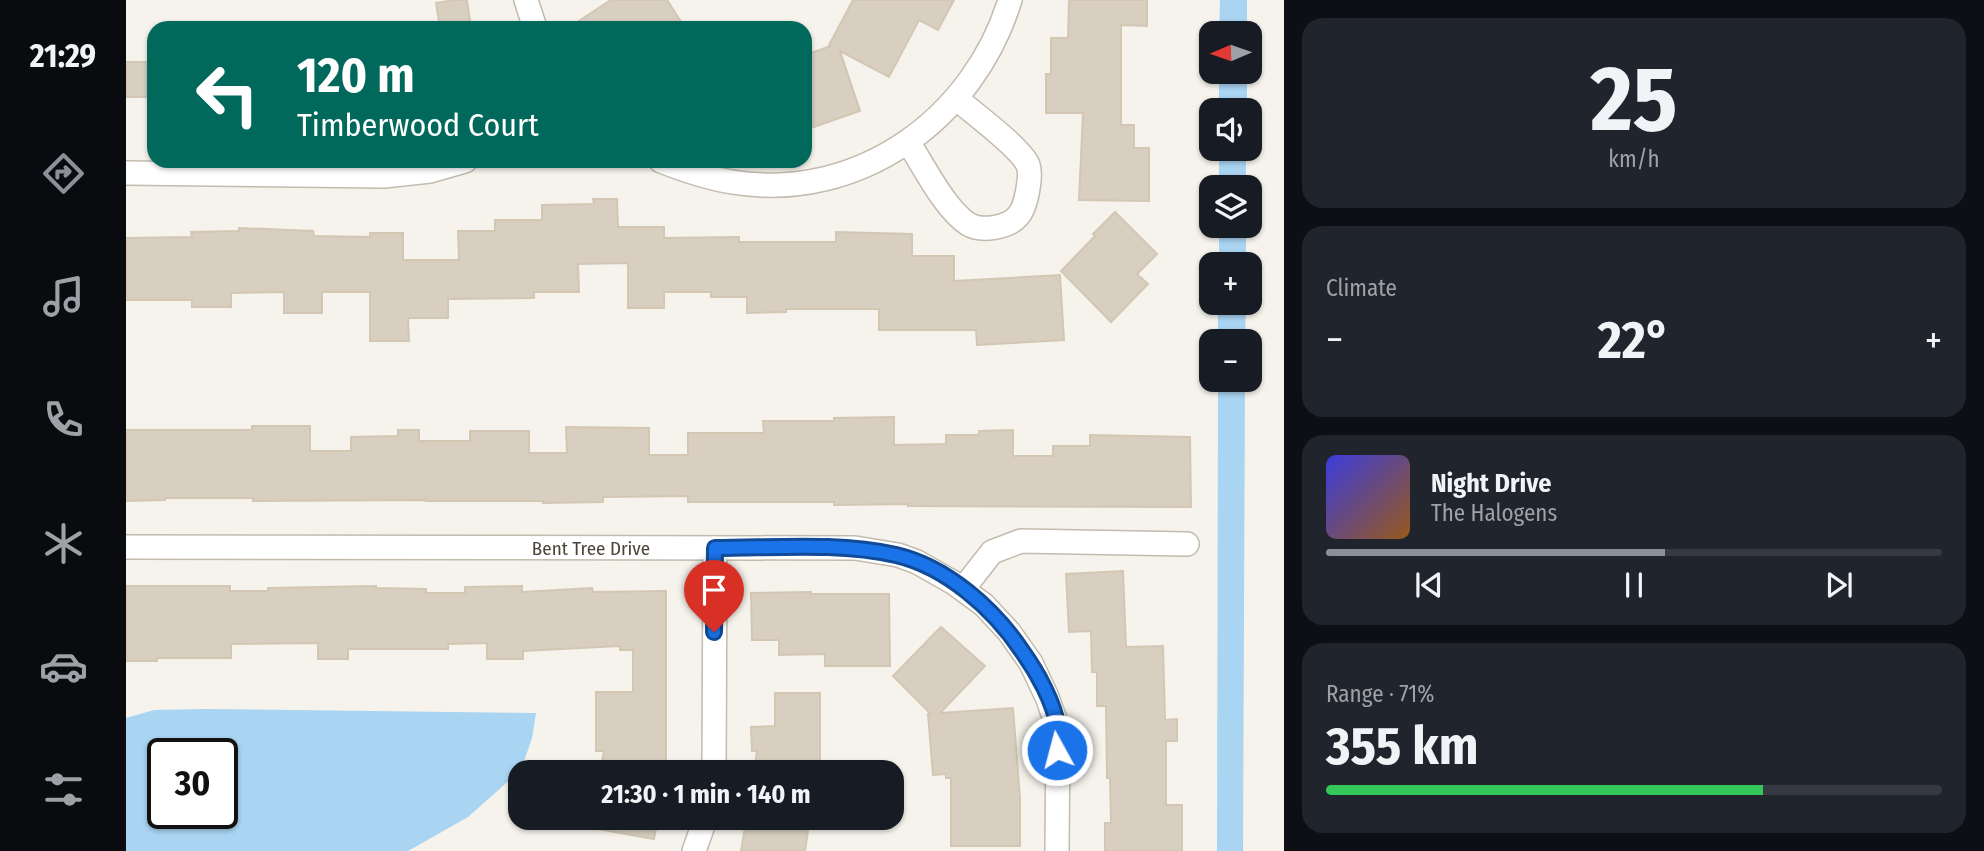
<!DOCTYPE html>
<meta charset="utf-8">
<style>
body{margin:0;font-family:"Fira Sans Condensed",sans-serif;background:#20242c;color:#f1f3f6;height:100vh;display:flex;flex-direction:column;font-size:26px;white-space:nowrap}
*{box-sizing:border-box;margin:0}
p{font-size:23px;color:#9ea1a6}
.icon{flex:none;width:38px;height:38px;fill:none;stroke:currentColor;stroke-width:2;stroke-linecap:round;stroke-linejoin:round}
.map{position:relative;flex:1;overflow:hidden}
.panel{display:flex;flex-direction:column;gap:18px;padding:18px;background:#0d0f14;width:700px}
.panel>*{flex:none}
.guide{position:absolute;left:21px;top:21px;width:665px;height:147px;border-radius:21px;box-shadow:0 2px 5px #0004;background:#00695c;color:#fff;overflow:hidden}
.needle{width:46px;rotate:268deg}
.controls{position:absolute;left:1073px;top:21px;display:grid;gap:14px}
.controls a{display:grid;place-items:center;width:63px;height:63px;border-radius:14px;background:#171b24;box-shadow:0 2px 5px #0004;font-size:35px}
.speed{position:absolute;left:21px;top:738px;display:flex;gap:14px;font-size:35px;font-weight:700;text-align:center}
.speed>*{display:grid;place-content:center;width:91px;height:91px;border-radius:50%;background:#171b24;box-shadow:0 2px 5px #0004;line-height:1}
.speed .limit{border:4px solid #111;border-radius:10px;background:#fff;color:#111}
.pin{position:absolute;display:grid;place-items:center;width:60px;height:60px;color:#fff;margin:-72px -30px;border-radius:50% 50% 50% 0;rotate:-45deg;box-shadow:0 0 7px #0007}
.pin .icon{rotate:45deg}
.me{position:absolute;width:77px;margin:-38px;rotate:353deg;stroke-linejoin:round;filter:drop-shadow(0 0 5px #0008)}
.turn{display:flex;align-items:center;gap:24px;height:147px;padding:0 35px;font-size:32px}
.turn .icon{width:91px;height:91px;stroke-width:2.5}
.turn b{display:block;font-size:49px;line-height:60px}
.big{font-size:52px;font-weight:700;line-height:1.1}
.panel .tile{flex:1;display:flex;flex-direction:column;justify-content:center;gap:10px;min-width:0;padding:0 24px;border-radius:21px;background:#20242c}
.panel .dial{align-items:center;gap:0}
.dial b{font-size:91px;line-height:1}
.song{display:flex;align-items:center;gap:21px}
.cover{width:84px;height:84px;border-radius:10px;background:linear-gradient(135deg,hsl(240 70% 55%),hsl(30 70% 35%))}
.played{height:7px;border-radius:4px;background:linear-gradient(90deg,#8c9099 55%,#363941 55%)}
.keys{display:flex;justify-content:space-around;direction:ltr}
.heat{display:flex;justify-content:space-between;align-items:center;font-size:38px;direction:ltr}
.charge{height:10px;border-radius:5px;background:linear-gradient(90deg,#34c759 71%,#363941 0)}
.trip{position:absolute;left:382px;top:760px;width:396px;height:70px;border-radius:21px;background:#171b24;box-shadow:0 2px 5px #0004;font-weight:700;line-height:70px;text-align:center}
main{display:flex;flex:1;min-height:0}
.tab-bar{display:flex;flex-direction:column;width:126px;justify-content:space-around;align-items:center;background:#090b0e;color:#9ea1a6}
.tab-bar .icon{width:49px;height:49px}
.tab-bar .current{color:#8c9099}
.tab-bar b{font-size:32px;color:#f1f3f6}
.map>svg:first-child{display:block}
</style>
<main>
<nav class="tab-bar">
<b>21:29</b>
<svg class="icon current" aria-label="directions" viewBox="0 0 24 24"><path d="M12 3l9 9-9 9-9-9zM9 14v-3h6M13 9l2 2-2 2"/></svg>
<svg class="icon" aria-label="music" viewBox="0 0 24 24"><path d="M9 18V5l10-2v13"/><circle cx="6" cy="18" r="3"/><circle cx="16" cy="16" r="3"/></svg>
<svg class="icon" aria-label="phone" viewBox="0 0 24 24"><path d="M5 4h4l2 5-3 2q2 4 5 5l2-3 5 2v4C11 20 4 13 5 4z"/></svg>
<svg class="icon" aria-label="climate" viewBox="0 0 24 24"><path d="M12 3v18M4 7l16 10M4 17L20 7"/></svg>
<svg class="icon" aria-label="car" viewBox="0 0 24 24"><path d="M5 17H2v-5l4-1 3-4h7l3 4 3 1v5h-3M9 17h6M6 11h13"/><circle cx="7" cy="17" r="2"/><circle cx="17" cy="17" r="2"/></svg>
<svg class="icon" aria-label="filters" viewBox="0 0 24 24"><path d="M4 7h16M4 17h16"/><circle cx="9" cy="7" r="2"/><circle cx="15" cy="17" r="2"/></svg>
</nav>
<div class="map">
<svg width="1158" height="851" viewBox="0 0 1158 851">
<rect width="100%" height="100%" fill="#f6f3ec"/>
<!-- water -->
<g fill="#a9d4f2" fill-rule="evenodd">
<path d="M 1094,0 L 1121,0 L 1121,33 L 1093,33 Z"/>
<rect x="1093" y="72" width="28" height="38"/>
<rect x="1093" y="149" width="27" height="38"/>
<rect x="1093" y="226" width="27" height="38"/>
<path d="M 1092,303 L 1120,303 L 1119,341 L 1092,341 Z"/>
<path d="M 1092,380 L 1119,380 L 1117,851 L 1091,851 Z"/>
<path d="M 79,709 L 410,713 L 406,738 L 395,770 L 342,817 L 282,851 L 0,851 L 0,718 L 28,710 ZM 37,754 L 96,754 L 96,814 L 37,814 Z"/>
</g>
<!-- building -->
<g fill="#d8cfc1" stroke="#d3c7b4" stroke-width="2">
<path d="M 328,0 L 341,0 L 345,28 L 314,28 L 310,3 Z"/>
<path d="M 485,0 L 541,0 L 559,28 L 442,28 Z"/>
<path d="M 727,0 L 828,0 L 812,30 L 793,20 L 763,77 L 714,51 L 734,111 L 679,130 L 679,55 L 705,46 L 703,45 Z"/>
<path d="M 943,0 L 1021,0 L 1021,26 L 995,25 L 995,125 L 1008,125 L 1008,148 L 1023,148 L 1023,201 L 953,200 L 957,113 L 920,113 L 920,74 L 925,74 L 925,38 L 942,38 Z"/>
<rect x="0" y="62" width="23" height="35"/>
<path d="M 467,199 L 491,199 L 492,227 L 538,227 L 538,238 L 613,237 L 613,242 L 710,242 L 710,232 L 786,234 L 786,256 L 828,256 L 828,281 L 934,275 L 938,340 L 851,345 L 850,330 L 753,330 L 753,309 L 660,309 L 660,312 L 621,313 L 621,297 L 585,297 L 585,292 L 538,292 L 538,308 L 502,308 L 502,263 L 452,264 L 453,292 L 408,292 L 408,298 L 322,299 L 322,318 L 282,318 L 283,341 L 244,341 L 244,292 L 196,292 L 196,313 L 158,313 L 158,292 L 105,293 L 105,307 L 66,307 L 66,300 L 0,300 L 0,238 L 66,237 L 65,232 L 113,231 L 113,228 L 187,231 L 188,236 L 244,237 L 244,233 L 277,233 L 277,260 L 333,260 L 332,231 L 369,231 L 369,220 L 416,220 L 416,205 L 468,204 Z"/>
<path d="M 989,212 L 1031,254 L 1011,274 L 1022,284 L 985,322 L 935,271 L 969,236 L 967,234 Z"/>
<path d="M 768,417 L 768,445 L 820,444 L 820,435 L 853,435 L 853,431 L 887,430 L 887,456 L 927,456 L 927,446 L 964,446 L 964,435 L 1064,437 L 1065,507 L 782,506 L 782,504 L 708,505 L 708,502 L 562,502 L 562,496 L 477,497 L 477,502 L 417,503 L 417,501 L 300,501 L 300,500 L 127,501 L 127,498 L 39,498 L 39,500 L 0,501 L 0,430 L 126,430 L 126,426 L 184,426 L 184,451 L 225,451 L 225,437 L 272,436 L 272,430 L 293,430 L 293,441 L 344,441 L 344,431 L 403,431 L 403,453 L 441,453 L 440,427 L 523,428 L 523,455 L 562,455 L 562,433 L 638,433 L 637,421 L 708,421 L 708,418 Z"/>
<path d="M 997,571 L 1000,647 L 1037,646 L 1039,720 L 1051,719 L 1051,741 L 1040,741 L 1040,805 L 1056,805 L 1056,851 L 979,851 L 979,823 L 985,823 L 984,778 L 981,778 L 980,706 L 971,706 L 971,672 L 966,672 L 965,631 L 943,632 L 940,574 Z"/>
<path d="M 0,586 L 104,586 L 104,591 L 142,591 L 142,588 L 250,586 L 250,588 L 300,589 L 300,593 L 339,593 L 339,587 L 396,586 L 396,592 L 466,588 L 467,592 L 540,591 L 540,772 L 474,772 L 478,751 L 470,751 L 470,692 L 507,692 L 507,650 L 494,650 L 494,646 L 397,651 L 397,659 L 361,659 L 361,643 L 322,644 L 322,649 L 222,649 L 222,659 L 192,659 L 192,643 L 105,644 L 105,658 L 31,658 L 31,661 L 0,661 Z"/>
<path d="M 685,592 L 685,594 L 763,594 L 764,666 L 699,666 L 699,654 L 653,655 L 653,640 L 626,640 L 625,593 Z"/>
<path d="M 815,627 L 859,666 L 814,713 L 887,708 L 894,798 L 894,846 L 825,846 L 825,778 L 820,778 L 820,774 L 807,775 L 802,714 L 805,714 L 767,676 Z"/>
<path d="M 649,693 L 694,693 L 694,772 L 628,772 L 631,751 L 626,751 L 625,727 L 649,726 Z"/>
<path d="M 467,817 L 532,817 L 528,839 L 466,828 Z"/>
<path d="M 621,817 L 684,817 L 679,851 L 615,851 Z"/>
</g>
<g fill="none" stroke-linecap="round" stroke-linejoin="round">
<!-- minor casing -->
<g stroke="#c2bbae" stroke-width="26">
<g id="minor">
<path d="M 400,0 L 409,28"/>
<path d="M 782,142 C 798,166 818,208 842,224 C 855,232 882,228 892,216 C 900,208 906,176 902,165 C 895,148 846,112 831,99"/>
<path d="M 535,161 C 558,170 581,178 606,182 C 733,203 848,118 884,0"/>
<path d="M 0,173 L 258,176 L 304,171 L 339,161"/>
<path d="M 0,547 L 729,548 L 772,555 L 791,562 L 828,583 L 858,605 L 883,632 L 905,663 L 921,697 L 932,728 L 931,851"/>
<path d="M 837,589 L 866,552 L 895,541 L 1061,544"/>
<path d="M 588,772 L 589,548"/>
<path d="M 568,851 L 580,817"/>
</g>
</g>
<!-- minor -->
<use href="#minor" stroke="#fff" stroke-width="23"/>
</g>
<g fill="none" stroke-linecap="round" stroke-linejoin="round">
<!-- route casing -->
<g stroke="#114b97" stroke-width="18">
<path id="route" d="M 588,632 L 589,548 C 648,548 712,542 770,555 C 821,567 868,609 896,651 C 911,672 928,702 932,728 C 933,735 931,743 931,750"/>
</g>
<!-- route -->
<use href="#route" stroke="#1a73e8" stroke-width="12"/>
</g>
<g text-anchor="middle" stroke-width="5" stroke-linejoin="round" paint-order="stroke">
<!-- street labels -->
<g font-size="19" fill="#4b4439" stroke="#fff">
<text x="465" y="555">Bent Tree Drive</text>
</g>
</g>
</svg>
<div class="controls">
<a><svg class="needle" viewBox="-14 -14 28 28"><path d="M0-13l5 13h-10z" fill="#e53935"/><path d="M0 13l5-13h-10z" fill="#9ea1a6"/></svg></a>
<a><svg class="icon" aria-label="sound" viewBox="0 0 24 24"><path d="M4 9h4l5-4v14l-5-4H4zM17 9q2 3 0 6"/></svg></a>
<a><svg class="icon" aria-label="layers" viewBox="0 0 24 24"><path d="M12 4l9 5-9 5-9-5zM3 14l9 5 9-5"/></svg></a>
<a>+</a>
<a>−</a>
</div>
<div class="speed"><div class="limit">30</div></div>
<div class="pin" style="left:588px;top:632px;background:#d93025"><svg class="icon" aria-label="arrive" viewBox="0 0 24 24"><path d="M6 21V4h12l-3 4 3 4H6"/></svg></div>
<svg class="me" style="left:931px;top:750px" viewBox="-20 -20 40 40"><circle r="17" fill="#1a73e8" stroke="#fff" stroke-width="3"/><path d="M0-11L8 9 0 5-8 9z" fill="#fff"/></svg>
<div class="trip">21:30 · 1 min · 140 m</div>
<div class="guide">
<div class="turn"><svg class="icon" aria-label="left" viewBox="0 0 24 24"><path d="M17 20v-9H6M10 6l-5 5 5 5"/></svg><div><b>120 m</b>Timberwood Court</div></div>
</div>
</div>
<section class="panel">
<div class="tile dial"><b>25</b><p>km/h</p></div>
<div class="tile"><p>Climate</p>
<div class="heat"><a>−</a><b class="big">22°</b><a>+</a></div>
</div>
<div class="tile">
<div class="song"><i class="cover"></i><div><b>Night Drive</b><p>The Halogens</p></div></div>
<div class="played"></div>
<div class="keys"><svg class="icon" aria-label="previous" viewBox="0 0 24 24"><path d="M18 5L8 12l10 7zM5 5v14"/></svg><svg class="icon" aria-label="pause" viewBox="0 0 24 24"><path d="M8 5v14M16 5v14"/></svg><svg class="icon" aria-label="next" viewBox="0 0 24 24"><path d="M6 5l10 7-10 7zM19 5v14"/></svg></div>
</div>
<div class="tile"><p>Range · 71%</p><b class="big">355 km</b><div class="charge"></div></div>
</section>
</main>
